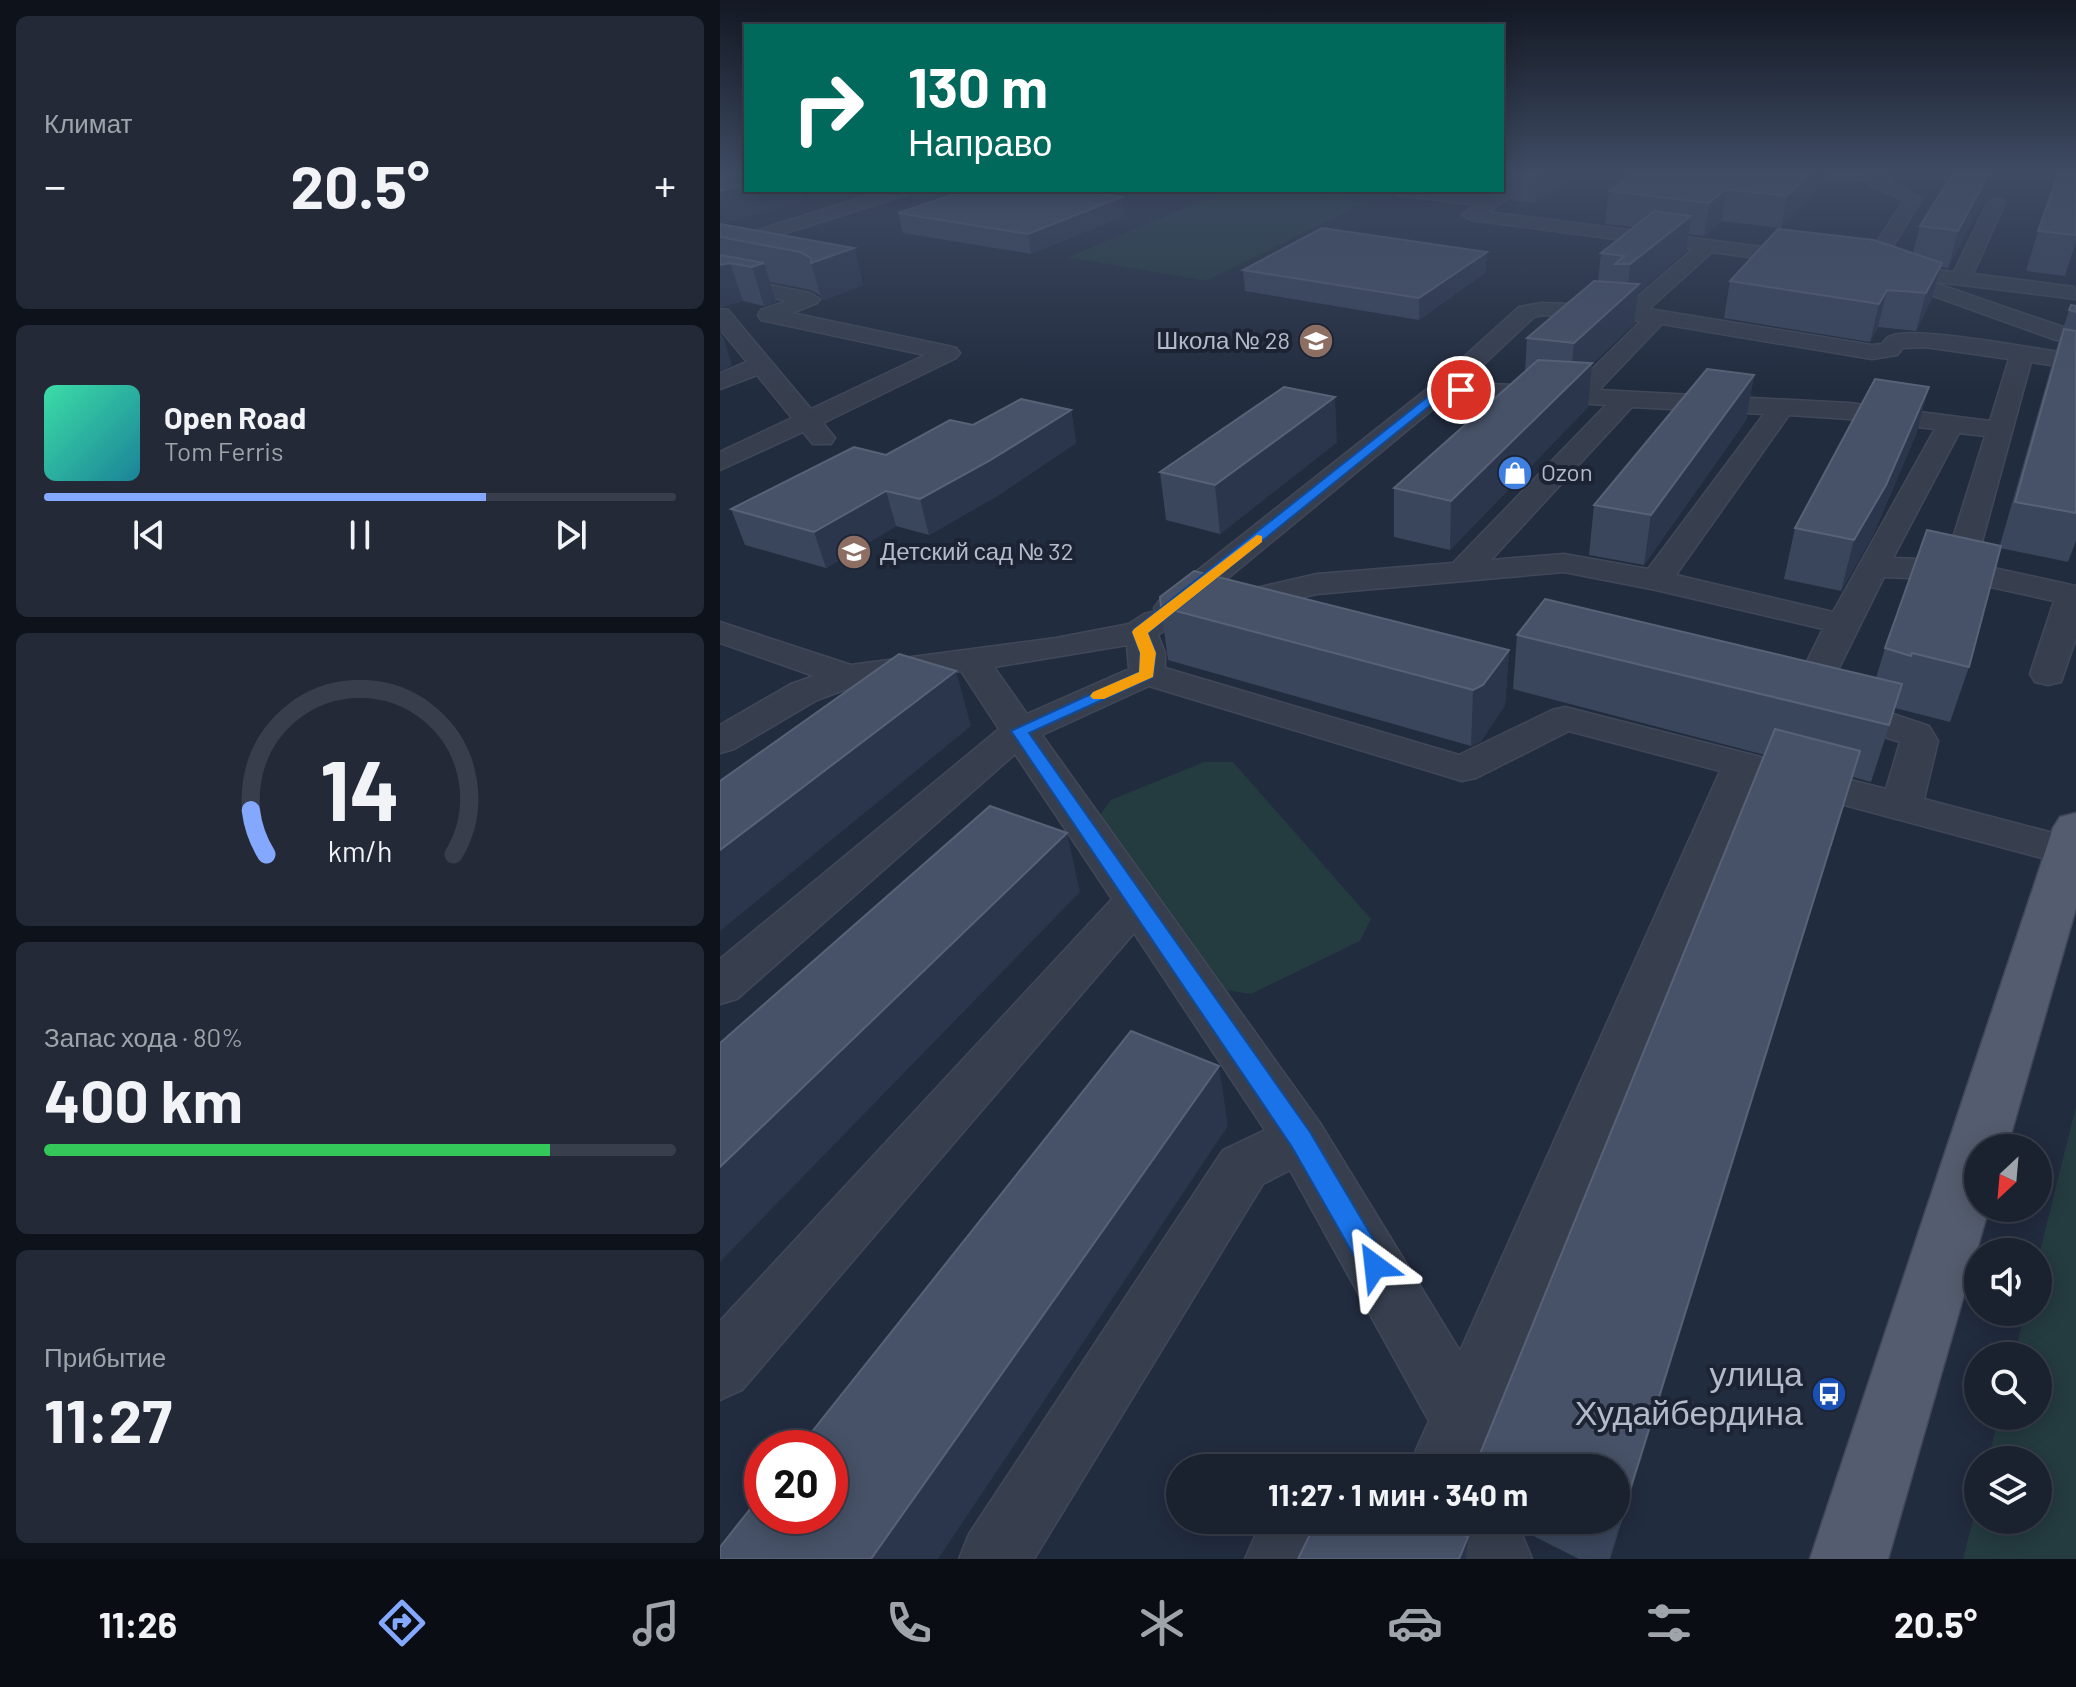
<!DOCTYPE html>
<html lang="ru">
<meta charset="utf-8">
<style>
body{margin:0;font-family:Barlow,sans-serif;background:#232937;color:#f1f3f6;height:100vh;display:flex;flex-direction:column;font-size:30px;white-space:nowrap}
*{box-sizing:border-box;margin:0}
p{font-size:26px;color:#9fa3aa}
.icon{flex:none;width:44px;height:44px;fill:none;stroke:currentColor;stroke-width:2;stroke-linecap:round;stroke-linejoin:round}
.map{position:relative;flex:1;overflow:hidden}
.panel{display:flex;flex-direction:column;gap:16px;padding:16px;background:#0e121a;width:720px}
.panel>*{flex:none}
.guide{position:absolute;left:24px;top:24px;width:760px;height:168px;border-radius:0px;box-shadow:0 4px 20px #0003,0 0 0 2px #383e4b;background:#00695c;color:#fff;overflow:hidden}
.needle{width:52px;rotate:206deg}
.fabs{position:absolute;left:1244px;top:1134px;display:grid;gap:16px}
.fabs a{display:grid;place-items:center;width:88px;height:88px;border-radius:50%;background:#1a212f;box-shadow:0 4px 20px #0003,0 0 0 2px #383e4b;font-size:40px}
.speed{position:absolute;left:24px;top:1430px;display:flex;gap:16px;font-size:40px;font-weight:700;text-align:center}
.speed>*{display:grid;place-content:center;width:104px;height:104px;border-radius:50%;background:#1a212f;box-shadow:0 4px 20px #0003,0 0 0 2px #383e4b;line-height:1}
.speed .limit{border:12px solid #d22;background:#fff;color:#111}
.pin{position:absolute;display:grid;place-items:center;width:68px;height:68px;color:#fff;margin:-34px;border:4px solid #fff;border-radius:50%;box-shadow:0 2px 8px #0007}
.me{position:absolute;width:88px;margin:-44px;rotate:330deg;stroke-linejoin:round;filter:drop-shadow(0 0 6px #0008)}
.turn{display:flex;align-items:center;gap:28px;height:168px;padding:0 32px;font-size:36px}
.turn .icon{width:104px;height:104px;stroke-width:2.5}
.turn b{display:block;font-size:56px;line-height:68px}
.big{font-size:60px;font-weight:700;line-height:1.1}
.panel .card{flex:1;display:flex;flex-direction:column;justify-content:center;gap:12px;min-width:0;padding:0 28px;border-radius:12px;background:#232937}
.panel .dial{align-items:center;gap:0}
.dial svg{height:208px;overflow:visible;fill:none;stroke:#383e4b;stroke-width:7;stroke-linecap:round;text-anchor:middle}
.dial text{fill:#f1f3f6;stroke:none}
.song{display:flex;align-items:center;gap:24px}
.cover{width:96px;height:96px;border-radius:12px;background:linear-gradient(135deg,hsl(160 70% 55%),hsl(190 70% 35%))}
.played{height:8px;border-radius:4px;background:linear-gradient(90deg,#83a8fe 70%,#383e4b 70%)}
.keys{display:flex;justify-content:space-around;direction:ltr}
.heat{display:flex;justify-content:space-between;align-items:center;font-size:44px;direction:ltr}
.charge{height:12px;border-radius:6px;background:linear-gradient(90deg,#34c759 80%,#383e4b 0)}
.trip{position:absolute;left:446px;top:1454px;width:464px;height:80px;border-radius:40px;background:#1a212f;box-shadow:0 4px 20px #0003,0 0 0 2px #383e4b;font-weight:700;line-height:80px;text-align:center}
.tab-bar{display:flex;height:128px;justify-content:space-around;align-items:center;background:#0a0d13;color:#9fa3aa}
.tab-bar .icon{width:56px;height:56px}
.tab-bar .current{color:#83a8fe}
.tab-bar b{font-size:36px;color:#f1f3f6}
main{display:flex;flex:1;min-height:0}
.map>svg:first-child{display:block}
</style>
<main>
<section class="panel">
<div class="card"><p>Климат</p>
<div class="heat"><a>−</a><b class="big">20.5°</b><a>+</a></div>
</div>
<div class="card">
<div class="song"><i class="cover"></i><div><b>Open Road</b><p>Tom Ferris</p></div></div>
<div class="played"></div>
<div class="keys"><svg class="icon" aria-label="previous" viewBox="0 0 24 24"><path d="M18 5L8 12l10 7zM5 5v14"/></svg><svg class="icon" aria-label="pause" viewBox="0 0 24 24"><path d="M8 5v14M16 5v14"/></svg><svg class="icon" aria-label="next" viewBox="0 0 24 24"><path d="M6 5l10 7-10 7zM19 5v14"/></svg></div>
</div>
<div class="card dial"><svg viewBox="0 0 100 80">
<path d="M14 69A42 42 0 1 1 86 69"/>
<path d="M14 69A42 42 0 0 1 8 52" stroke="#83a8fe"/>
<text x="50" y="56" font-size="32" font-weight="700">14</text>
<text x="50" y="72" font-size="11">km/h</text>
</svg></div>
<div class="card"><p>Запас хода · 80%</p><b class="big">400 km</b><div class="charge"></div></div>
<div class="card"><p>Прибытие</p><b class="big">11:27</b></div>
</section>
<div class="map">
<svg width="1356" height="1559" viewBox="0 0 1356 1559">
<rect width="100%" height="100%" fill="#222c3f"/>
<!-- green -->
<g fill="#243b40">
<path d="M 508,190 L 569,190 L 648,201 L 486,281 L 348,257 Z"/>
<path d="M 484,762 L 513,762 L 651,919 L 640,941 L 531,994 L 500,989 L 379,816 L 391,800 Z"/>
<path d="M 1356,1106 L 1356,1559 L 1243,1559 L 1258,1500 L 1258,1520 L 1318,1520 L 1318,1460 L 1268,1460 L 1279,1416 L 1318,1416 L 1318,1356 L 1294,1356 L 1305,1312 L 1318,1312 L 1318,1259 Z"/>
</g>
<g fill="none" stroke-linecap="round" stroke-linejoin="round">
<!-- minor casing -->
<g stroke="#404858" stroke-width="3">
<g id="minor">
<path d="M 806,171 L 826,171 L 768,212 L 1089,253 L 1099,259 L 1089,265 L 992,252 L 929,309 L 1152,345 L 1162,344 C 1165,340 1166,337 1171,336 C 1193,325 1324,350 1356,355 L 1356,369 L 1311,362 L 1256,564 L 1356,586 L 1356,638 L 1341,682 L 1328,685 L 1315,682 L 1310,674 L 1334,601 L 1239,580 L 1164,577 L 1107,692 L 1209,726 L 1218,741 L 1204,799 L 1356,839 L 1356,863 L 1348,865 L 1035,781 L 756,1468 L 688,1468 L 709,1421 L 570,1170 L 543,1184 L 314,1559 L 239,1559 L 249,1534 L 503,1150 L 545,1130 L 414,933 L 22,1390 L 0,1400 L 0,1321 L 392,899 L 295,754 L 17,999 L 0,1004 L 0,959 L 279,729 L 241,671 L 135,686 L 97,700 L 14,749 L 0,753 L 0,725 L 71,684 L 94,676 L 0,643 L 0,622 L 131,665 L 336,638 L 409,624 L 424,614 L 436,611 L 434,608 L 439,601 L 716,382 L 799,307 L 822,303 L 907,306 L 973,249 L 751,220 L 742,215 L 755,205 L 677,195 L 669,190 L 717,190 L 768,196 ZM 822,315 L 921,321 L 852,389 L 745,382 L 814,317 ZM 942,324 L 1152,359 L 1177,355 L 1183,348 L 1205,347 L 1289,359 L 1270,421 L 1129,403 L 879,390 ZM 730,395 L 886,405 L 733,563 L 597,574 L 480,601 ZM 912,407 L 1044,414 L 928,569 L 844,554 L 771,560 ZM 1069,415 L 1129,419 L 1215,429 L 1113,612 L 956,575 ZM 1239,433 L 1265,436 L 1226,560 L 1173,558 ZM 844,572 L 936,590 L 1103,629 L 1070,696 L 1087,712 L 1180,742 L 1166,789 L 845,707 L 832,710 L 739,755 L 445,668 L 445,653 L 438,635 L 448,628 L 597,594 ZM 407,645 L 409,669 L 307,714 L 274,667 ZM 429,686 L 742,781 L 756,778 L 849,731 L 1000,771 L 740,1351 L 600,1123 L 322,735 Z"/>
<path d="M 1156,171 L 1172,171 L 1166,181 L 1202,198 L 1163,263 L 1234,272 L 1267,203 L 1276,198 L 1282,199 L 1285,203 L 1253,274 L 1354,287 L 1356,299 L 1209,281 L 1352,330 L 1355,335 L 1352,340 L 1336,340 L 1144,271 L 1141,267 L 1184,200 L 1151,186 L 1149,183 Z"/>
<path d="M 165,190 L 190,190 L 188,194 L 0,254 L 0,242 Z"/>
<path d="M 0,275 L 90,293 L 100,299 L 97,303 L 72,313 L 228,346 L 236,348 L 240,353 L 236,358 L 103,423 L 115,438 L 111,444 L 93,444 L 83,432 L 0,470 L 0,452 L 72,418 L 37,375 L 0,389 L 0,373 L 27,362 L 0,329 L 0,309 L 8,310 L 91,409 L 205,355 L 41,320 L 38,315 L 41,310 L 67,301 L 0,287 Z"/>
<path d="M 542,1520 L 614,1520 L 597,1559 L 525,1559 Z"/>
<path d="M 668,1520 L 775,1520 L 802,1534 L 812,1559 L 705,1559 L 678,1545 Z"/>
</g>
</g>
<!-- major casing -->
<g stroke="#404858" stroke-width="3">
<path id="major" d="M 1356,813 L 1356,908 L 1287,1148 L 1258,1148 L 1258,1208 L 1269,1208 L 1168,1559 L 1090,1559 L 1333,828 L 1340,817 Z"/>
</g>
<!-- minor -->
<use href="#minor" fill="#373f4f" fill-rule="evenodd"/>
<!-- major -->
<use href="#major" fill="#545d6f" fill-rule="evenodd"/>
</g>
<!-- wall -->
<g fill="#3a465c">
<path d="M 0,172 L 86,199 L 3,224 L 134,248 L 143,285 L 102,301 L 101,296 L 91,290 L 50,282 L 56,302 L 44,306 L 23,301 L 0,307 Z"/>
<path d="M 782,172 L 863,172 L 816,203 L 790,200 L 792,177 L 782,183 Z"/>
<path d="M 886,172 L 1154,172 L 1146,182 L 1108,178 L 1061,228 L 1002,221 L 984,236 L 968,234 L 966,251 L 918,293 L 914,324 L 872,364 L 868,407 L 730,550 L 674,537 L 674,488 L 805,372 L 807,338 L 878,282 L 881,253 L 913,227 L 885,224 L 889,191 L 911,174 Z"/>
<path d="M 1356,172 L 1356,241 L 1345,276 L 1306,271 L 1318,231 Z"/>
<path d="M 1268,175 L 1259,208 L 1228,268 L 1221,267 L 1212,298 L 1196,331 L 1158,327 L 1150,342 L 1004,318 L 1010,281 L 1193,253 L 1200,226 Z"/>
<path d="M 727,190 L 772,190 L 767,193 Z"/>
<path d="M 178,213 L 404,216 L 311,254 L 183,233 Z"/>
<path d="M 523,270 L 766,272 L 699,320 L 525,291 Z"/>
<path d="M 1351,305 L 1356,306 L 1356,541 L 1348,562 L 1280,548 L 1249,667 L 1230,722 L 1175,708 L 1151,782 L 1133,777 L 890,1559 L 859,1559 L 782,1520 L 896,1520 L 896,1468 L 758,1468 L 760,1454 L 1045,755 L 793,689 L 797,635 L 1156,678 L 1165,648 L 1280,545 L 1338,343 Z"/>
<path d="M 1034,375 L 1026,420 L 924,565 L 869,555 L 874,505 Z"/>
<path d="M 351,410 L 356,443 L 277,496 L 209,535 L 176,526 L 106,568 L 25,545 L 11,509 L 253,425 Z"/>
<path d="M 1197,432 L 1153,535 L 1121,591 L 1064,579 L 1075,528 Z"/>
<path d="M 617,442 L 500,534 L 446,520 L 440,472 Z"/>
<path d="M 441,607 L 789,650 L 785,705 L 761,741 L 751,746 L 448,660 Z"/>
</g>
<!-- shaded-wall -->
<g fill="#2b364c">
<path d="M 782,172 L 792,172 L 792,177 L 782,183 Z"/>
<path d="M 818,172 L 863,172 L 816,203 Z"/>
<path d="M 1091,172 L 1109,172 L 1108,178 L 1061,228 L 1067,196 Z"/>
<path d="M 1149,172 L 1154,172 L 1146,182 Z"/>
<path d="M 1268,175 L 1259,208 L 1228,268 L 1238,231 Z"/>
<path d="M 26,184 L 26,190 L 84,190 L 86,199 L 0,225 L 0,191 Z"/>
<path d="M 1006,189 L 1002,221 L 984,236 L 989,203 Z"/>
<path d="M 402,197 L 404,216 L 311,254 L 308,234 Z"/>
<path d="M 971,216 L 966,251 L 918,293 L 914,324 L 872,364 L 868,407 L 730,550 L 731,501 L 850,385 L 854,343 L 907,295 L 910,264 Z"/>
<path d="M 134,248 L 143,285 L 102,301 L 91,263 Z"/>
<path d="M 767,252 L 766,272 L 699,320 L 699,298 Z"/>
<path d="M 10,263 L 23,301 L 0,307 L 0,265 Z"/>
<path d="M 44,263 L 56,302 L 44,306 L 32,267 Z"/>
<path d="M 1222,263 L 1212,298 L 1196,331 L 1206,293 Z"/>
<path d="M 1167,290 L 1158,327 L 1150,342 L 1159,304 Z"/>
<path d="M 0,328 L 12,365 L 0,372 Z"/>
<path d="M 1034,375 L 1026,420 L 924,565 L 931,515 Z"/>
<path d="M 1209,387 L 1197,432 L 1153,535 L 1121,591 L 1134,540 Z"/>
<path d="M 615,397 L 617,442 L 500,534 L 495,485 Z"/>
<path d="M 351,410 L 356,443 L 277,496 L 209,535 L 200,499 Z"/>
<path d="M 166,491 L 176,526 L 106,568 L 94,532 Z"/>
<path d="M 789,650 L 785,705 L 761,741 L 751,746 L 753,690 Z"/>
<path d="M 236,671 L 251,726 L 0,931 L 0,850 Z"/>
<path d="M 1140,751 L 1123,808 L 889,1559 L 900,1522 Z"/>
<path d="M 347,833 L 360,892 L 0,1262 L 0,1167 Z"/>
<path d="M 499,1066 L 508,1126 L 218,1559 L 151,1559 Z"/>
<path d="M 748,1537 L 746,1559 L 739,1559 Z"/>
</g>
<!-- building -->
<g fill="#475268" stroke="#586277" stroke-width="2">
<path d="M 0,172 L 26,172 L 26,184 L 0,191 Z"/>
<path d="M 915,172 L 1091,172 L 1067,196 L 1006,189 L 989,203 L 889,191 Z"/>
<path d="M 1234,172 L 1268,175 L 1238,231 L 1200,226 Z"/>
<path d="M 1339,172 L 1356,172 L 1356,235 L 1318,231 Z"/>
<path d="M 246,190 L 352,190 L 402,197 L 308,234 L 178,213 Z"/>
<path d="M 934,211 L 971,216 L 910,264 L 895,264 L 904,256 L 881,253 Z"/>
<path d="M 0,224 L 134,248 L 91,263 L 91,258 L 80,252 L 0,237 Z"/>
<path d="M 602,228 L 767,252 L 699,298 L 523,270 Z"/>
<path d="M 1058,229 L 1154,240 L 1222,263 L 1206,293 L 1167,290 L 1159,304 L 1010,281 Z"/>
<path d="M 0,255 L 44,263 L 32,267 L 10,263 L 0,265 Z"/>
<path d="M 874,281 L 919,284 L 854,343 L 807,338 Z"/>
<path d="M 1351,305 L 1356,306 L 1356,312 L 1349,310 Z"/>
<path d="M 1344,329 L 1356,331 L 1356,513 L 1295,502 Z"/>
<path d="M 818,360 L 872,363 L 731,501 L 674,488 Z"/>
<path d="M 987,369 L 1034,375 L 931,515 L 874,505 Z"/>
<path d="M 1155,379 L 1209,387 L 1166,485 L 1134,540 L 1075,528 Z"/>
<path d="M 564,387 L 615,397 L 495,485 L 440,472 Z"/>
<path d="M 301,399 L 351,410 L 269,461 L 200,499 L 166,491 L 94,532 L 11,509 L 134,447 L 166,455 L 230,420 L 253,425 Z"/>
<path d="M 1207,530 L 1281,546 L 1249,667 L 1192,653 L 1191,656 L 1165,648 Z"/>
<path d="M 474,571 L 789,650 L 763,685 L 753,690 L 441,607 L 440,597 Z"/>
<path d="M 825,599 L 1182,684 L 1169,725 L 797,635 Z"/>
<path d="M 179,654 L 236,671 L 0,850 L 0,781 Z"/>
<path d="M 1055,729 L 1140,751 L 900,1522 L 895,1520 L 896,1468 L 789,1468 L 760,1454 Z"/>
<path d="M 270,806 L 347,833 L 0,1167 L 0,1043 Z"/>
<path d="M 411,1031 L 499,1066 L 151,1559 L 0,1559 L 0,1547 L 42,1494 L 42,1516 L 110,1516 L 110,1448 L 79,1448 Z"/>
<path d="M 597,1520 L 715,1520 L 748,1537 L 739,1559 L 578,1559 Z"/>
</g>
<!-- sky -->
<linearGradient id="sky" x2="0" y2="1"><stop stop-color="#131823"/><stop offset="0.44" stop-color="#3e4b63"/><stop offset="1" stop-color="#3e4b63" stop-opacity="0"/></linearGradient>
<rect width="1356" height="390" fill="url(#sky)"/>
<!-- route -->
<path fill="#1a73e8" stroke="#114b97" stroke-width="2" d="M 725,383 L 746,390 L 741,393 L 728,391 L 428,633 L 436,653 L 433,677 L 309,733 L 590,1132 L 664,1257 L 668,1266 L 664,1275 L 655,1278 L 645,1275 L 572,1147 L 291,731 L 419,672 L 420,653 L 412,632 L 414,629 Z"/>
<!-- slow -->
<path fill="#f59e0b" d="M 537,535 L 542,536 L 542,542 L 428,633 L 436,653 L 433,677 L 384,699 L 373,699 L 370,696 L 373,692 L 419,672 L 420,653 L 412,632 L 414,629 Z"/>
<!-- icons -->
<defs>
<g id="school-disc" transform="scale(1.8)"><circle r="9.5" fill="#8d6e63" stroke="#1c2434"/><path d="M0-5L7-2L0 1L-7-2ZM-4 1L0 2.5L4 1V4Q0 6-4 4Z" fill="#fff"/></g>
<g id="shop-disc" transform="scale(1.8)"><circle r="9.5" fill="#3f7fe0" stroke="#1c2434"/><path d="M-5-2.5h2.3a2.7 3.5 0 0 1 5.4 0H5L5.5 6h-11ZM-1.5-2.5h3a1.5 2.3 0 0 0-3 0Z" fill="#fff"/></g>
<g id="bus-disc" transform="scale(1.8)"><circle r="9.5" fill="#1a4fb4" stroke="#1c2434"/><path d="M-5-6H5V4H4V6H2V4H-2V6H-4V4H-5ZM-3.5-4V0h7V-4ZM-3.5 1.2v1.5H-2V1.2ZM2 1.2v1.5H3.5V1.2Z" fill="#fff"/></g>
</defs>
<g fill-rule="evenodd">
<use href="#school-disc" x="596" y="341"/>
<use href="#shop-disc" x="795" y="473"/>
<use href="#school-disc" x="134" y="552"/>
<use href="#bus-disc" x="1109" y="1394"/>
</g>
<g text-anchor="middle" stroke-width="8" stroke-linejoin="round" paint-order="stroke">
<!-- far-poi labels -->
<g font-size="24" fill="#b3baca" stroke="#1c2434" text-anchor="start">
<text x="570" y="349" text-anchor="end">Школа № 28</text>
<text x="821" y="481">Ozon</text>
<text x="160" y="560">Детский сад № 32</text>
</g>
<!-- near-poi labels -->
<g font-size="34" fill="#b3baca" stroke="#1c2434" text-anchor="end">
<text x="1083" y="1386">улица<tspan x="1083" dy="39">Худайбердина</tspan></text>
</g>
</g>
</svg>
<div class="fabs">
<a><svg class="needle" viewBox="-14 -14 28 28"><path d="M0-13l5 13h-10z" fill="#e53935"/><path d="M0 13l5-13h-10z" fill="#9fa3aa"/></svg></a>
<a><svg class="icon" aria-label="sound" viewBox="0 0 24 24"><path d="M4 9h4l5-4v14l-5-4H4zM17 9q2 3 0 6"/></svg></a>
<a><svg class="icon" aria-label="search" viewBox="0 0 24 24"><circle cx="10" cy="10" r="6"/><path d="M15 15l6 6"/></svg></a>
<a><svg class="icon" aria-label="layers" viewBox="0 0 24 24"><path d="M12 4l9 5-9 5-9-5zM3 14l9 5 9-5"/></svg></a>
</div>
<div class="speed"><div class="limit">20</div></div>
<div class="pin" style="left:741px;top:390px;background:#d93025"><svg class="icon" aria-label="arrive" viewBox="0 0 24 24"><path d="M6 21V4h12l-3 4 3 4H6"/></svg></div>
<svg class="me" style="left:655px;top:1266px" viewBox="-20 -20 40 40"><path d="M0-17L14 15 0 8-14 15z" fill="#1a73e8" stroke="#fff" stroke-width="4"/></svg>
<div class="trip">11:27 · 1 мин · 340 m</div>
<div class="guide">
<div class="turn"><svg class="icon" aria-label="right" viewBox="0 0 24 24"><path d="M7 20v-9h11M14 6l5 5-5 5"/></svg><div><b>130 m</b>Направо</div></div>
</div>
</div>
</main>
<nav class="tab-bar">
<b>11:26</b>
<svg class="icon current" aria-label="directions" viewBox="0 0 24 24"><path d="M12 3l9 9-9 9-9-9zM9 14v-3h6M13 9l2 2-2 2"/></svg>
<svg class="icon" aria-label="music" viewBox="0 0 24 24"><path d="M9 18V5l10-2v13"/><circle cx="6" cy="18" r="3"/><circle cx="16" cy="16" r="3"/></svg>
<svg class="icon" aria-label="phone" viewBox="0 0 24 24"><path d="M5 4h4l2 5-3 2q2 4 5 5l2-3 5 2v4C11 20 4 13 5 4z"/></svg>
<svg class="icon" aria-label="climate" viewBox="0 0 24 24"><path d="M12 3v18M4 7l16 10M4 17L20 7"/></svg>
<svg class="icon" aria-label="car" viewBox="0 0 24 24"><path d="M5 17H2v-5l4-1 3-4h7l3 4 3 1v5h-3M9 17h6M6 11h13"/><circle cx="7" cy="17" r="2"/><circle cx="17" cy="17" r="2"/></svg>
<svg class="icon" aria-label="filters" viewBox="0 0 24 24"><path d="M4 7h16M4 17h16"/><circle cx="9" cy="7" r="2"/><circle cx="15" cy="17" r="2"/></svg>
<b>20.5°</b>
</nav>
